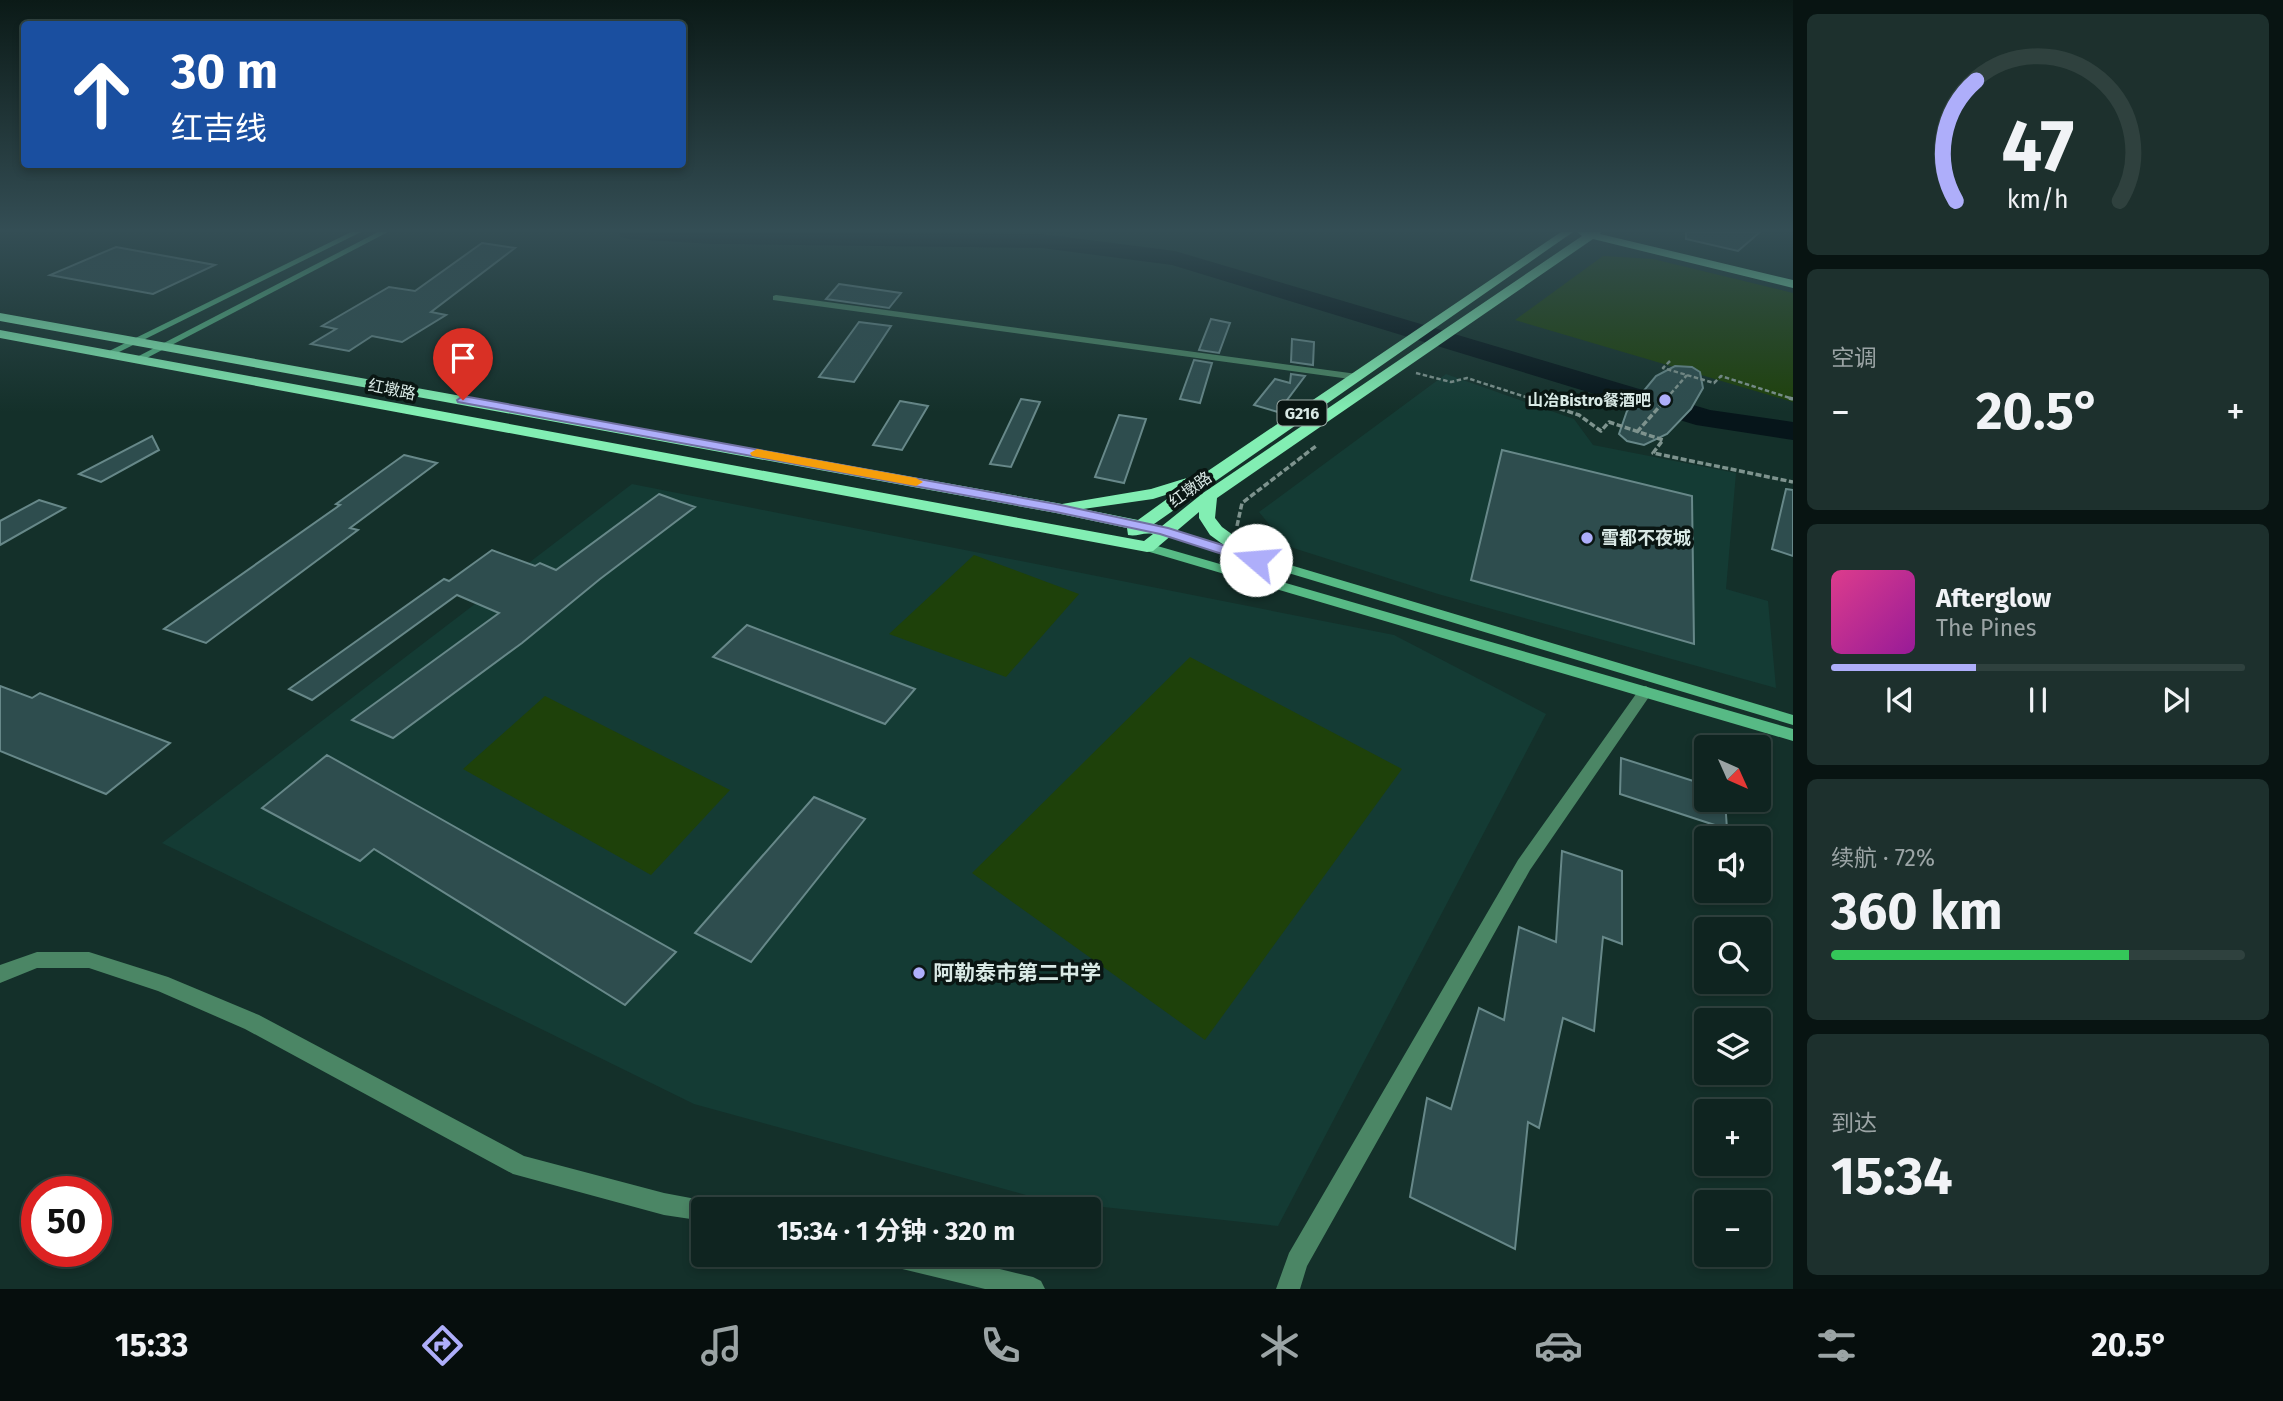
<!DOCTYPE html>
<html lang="zh">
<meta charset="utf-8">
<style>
body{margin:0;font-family:"Fira Sans","Noto Sans SC",sans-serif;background:#1d302d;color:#f1f3f6;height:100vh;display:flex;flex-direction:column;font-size:26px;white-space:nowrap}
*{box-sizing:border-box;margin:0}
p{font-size:23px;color:#9ba4a5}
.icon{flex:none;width:38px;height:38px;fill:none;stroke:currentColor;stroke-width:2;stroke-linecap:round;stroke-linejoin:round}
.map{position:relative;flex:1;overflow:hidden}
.side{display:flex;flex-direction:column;gap:14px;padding:14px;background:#081412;width:490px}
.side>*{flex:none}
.top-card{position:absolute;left:21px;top:21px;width:665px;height:147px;border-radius:7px;box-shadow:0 4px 10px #0003,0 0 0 2px #2f413e;background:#1a4fa0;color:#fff;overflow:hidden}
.needle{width:46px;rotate:135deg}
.tools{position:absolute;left:1694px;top:735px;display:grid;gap:14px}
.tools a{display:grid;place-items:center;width:77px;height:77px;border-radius:7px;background:#0f2420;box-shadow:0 4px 10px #0003,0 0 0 2px #2f413e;font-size:35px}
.speed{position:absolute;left:21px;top:1176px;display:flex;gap:14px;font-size:35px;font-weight:700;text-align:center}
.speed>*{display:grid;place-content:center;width:91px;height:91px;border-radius:50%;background:#0f2420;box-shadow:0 4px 10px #0003,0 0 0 2px #2f413e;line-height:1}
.speed .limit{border:10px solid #d22;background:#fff;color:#111}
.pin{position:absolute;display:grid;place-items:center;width:60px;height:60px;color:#fff;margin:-72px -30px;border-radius:50% 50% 50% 0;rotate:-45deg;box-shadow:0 0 7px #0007}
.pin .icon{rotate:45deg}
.me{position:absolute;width:77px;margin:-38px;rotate:288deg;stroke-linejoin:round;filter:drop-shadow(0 0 5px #0008)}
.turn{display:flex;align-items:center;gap:24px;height:147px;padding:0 35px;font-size:32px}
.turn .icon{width:91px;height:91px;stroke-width:2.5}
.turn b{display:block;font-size:49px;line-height:60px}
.big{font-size:52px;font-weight:700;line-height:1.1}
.side .widget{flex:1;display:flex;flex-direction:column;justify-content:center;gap:10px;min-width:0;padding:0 24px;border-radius:10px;background:#1d302d}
.side .dial{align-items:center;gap:0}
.dial svg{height:182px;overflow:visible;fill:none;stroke:#2f413e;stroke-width:7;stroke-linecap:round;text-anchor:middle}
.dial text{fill:#f1f3f6;stroke:none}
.song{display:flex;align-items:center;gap:21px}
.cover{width:84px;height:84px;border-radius:10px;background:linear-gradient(135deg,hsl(330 70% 55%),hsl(300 70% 35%))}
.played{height:7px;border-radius:4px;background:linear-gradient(90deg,#aeaefa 35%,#2f413e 35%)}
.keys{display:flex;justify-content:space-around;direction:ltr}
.heat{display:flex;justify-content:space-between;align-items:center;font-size:38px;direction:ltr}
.charge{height:10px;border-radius:5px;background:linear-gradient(90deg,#34c759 72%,#2f413e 0)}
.trip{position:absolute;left:691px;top:1197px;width:410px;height:70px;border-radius:7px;background:#0f2420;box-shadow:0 4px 10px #0003,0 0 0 2px #2f413e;font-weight:700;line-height:70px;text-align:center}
.dock{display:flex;height:112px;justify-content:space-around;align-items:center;background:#060e0d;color:#9ba4a5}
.dock .icon{width:49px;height:49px}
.dock .current{color:#aeaefa}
.dock b{font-size:32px;color:#f1f3f6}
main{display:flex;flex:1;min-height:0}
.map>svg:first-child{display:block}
</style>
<main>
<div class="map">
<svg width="1793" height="1289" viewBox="0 0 1793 1289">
<rect width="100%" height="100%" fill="#14302a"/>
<!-- built -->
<g fill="#143b34">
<path d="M 1446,374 L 1574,419 L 1593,445 L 1736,473 L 1726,589 L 1768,601 L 1776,688 L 1438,594 L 1287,546 L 1259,512 Z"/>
<path d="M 632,484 L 1394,635 L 1546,714 L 1278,1226 L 1048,1201 L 694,1104 L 162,843 Z"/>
</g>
<!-- green -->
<g fill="#1e410a">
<path d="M 1603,256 L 1653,259 L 1793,293 L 1793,402 L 1515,320 Z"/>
<path d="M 974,555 L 1079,594 L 1006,677 L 889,634 Z"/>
<path d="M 1190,657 L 1402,769 L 1205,1040 L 972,873 Z"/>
<path d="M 545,696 L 730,790 L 651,875 L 463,769 Z"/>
</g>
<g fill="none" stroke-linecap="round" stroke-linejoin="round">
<!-- river -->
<path fill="#06151a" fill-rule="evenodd" d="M 618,232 L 1042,234 L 1175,251 L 1710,410 L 1793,422 L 1793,440 L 1696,425 L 1172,265 L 1042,248 L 714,244 L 629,239 L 621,237 Z"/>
</g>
<!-- building -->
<g fill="#2e4d4e" stroke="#678889" stroke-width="2">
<path d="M 1686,232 L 1760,232 L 1738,251 L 1686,239 Z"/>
<path d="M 482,243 L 515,248 L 431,312 L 446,315 L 402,342 L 372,336 L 349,351 L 311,344 L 336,329 L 322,326 L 389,287 L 415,291 Z"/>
<path d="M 116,247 L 215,265 L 153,294 L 50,275 Z"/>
<path d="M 839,284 L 901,293 L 889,308 L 826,299 Z"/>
<path d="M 1211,319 L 1230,323 L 1219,353 L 1199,350 Z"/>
<path d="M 859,322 L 891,326 L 854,382 L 819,377 Z"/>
<path d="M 1292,339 L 1314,342 L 1313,365 L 1291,362 Z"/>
<path d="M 1194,360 L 1212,363 L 1200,403 L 1180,399 Z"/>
<path d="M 1675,366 L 1692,367 L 1700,372 L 1703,388 L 1691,409 L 1667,434 L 1644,445 L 1627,441 L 1619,434 L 1627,411 L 1656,376 Z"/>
<path d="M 1291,374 L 1305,376 L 1278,412 L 1254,405 L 1275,379 L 1290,383 Z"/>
<path d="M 1021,399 L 1040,402 L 1011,467 L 990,464 Z"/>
<path d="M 900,401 L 928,406 L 902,450 L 873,445 Z"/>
<path d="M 1119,415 L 1146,419 L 1124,483 L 1095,477 Z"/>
<path d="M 152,436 L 159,450 L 101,482 L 79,474 Z"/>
<path d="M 1502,450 L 1692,496 L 1694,644 L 1471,580 Z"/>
<path d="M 404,455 L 437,463 L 350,528 L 358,530 L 206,643 L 164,629 L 340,505 L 336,504 Z"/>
<path d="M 1786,489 L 1793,490 L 1793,556 L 1772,549 Z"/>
<path d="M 659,494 L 695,507 L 600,579 L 522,643 L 393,738 L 352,720 L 499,613 L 457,595 L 312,700 L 289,689 L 444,579 L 449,581 L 492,550 L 535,566 L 540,563 L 556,570 Z"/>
<path d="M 39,500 L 65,508 L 0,545 L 0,521 Z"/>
<path d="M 747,625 L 915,689 L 885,724 L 713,657 Z"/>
<path d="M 0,686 L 32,698 L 40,693 L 170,743 L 106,794 L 0,751 Z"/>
<path d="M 327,755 L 425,810 L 676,952 L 625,1005 L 374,849 L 360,861 L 262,808 Z"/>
<path d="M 1621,758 L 1706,785 L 1706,800 L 1725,800 L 1727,829 L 1620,794 Z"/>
<path d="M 814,797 L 865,819 L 751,962 L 695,933 Z"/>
<path d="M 1562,851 L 1622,871 L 1622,944 L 1603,937 L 1594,1031 L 1563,1018 L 1539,1128 L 1528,1122 L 1515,1249 L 1410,1197 L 1427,1098 L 1451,1109 L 1479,1008 L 1504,1020 L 1519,927 L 1556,942 Z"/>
</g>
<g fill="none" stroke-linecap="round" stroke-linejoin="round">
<!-- path-far1 -->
<g stroke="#7e938e" stroke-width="2.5" stroke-dasharray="4.5 2.5" stroke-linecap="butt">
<path d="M 1670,361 L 1663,368 L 1714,383 L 1721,376 L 1793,399"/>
<path d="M 1416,373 L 1451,382 L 1467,378 L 1532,399"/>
<path d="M 1666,399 L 1687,375"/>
</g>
<!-- path -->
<g stroke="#7e938e" stroke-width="3.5" stroke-dasharray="6 2.5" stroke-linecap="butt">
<path d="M 1527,398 L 1579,415 L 1601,431 L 1609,422 L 1663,440 L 1653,453 L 1793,482"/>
<path d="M 1789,398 L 1793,399"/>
<path d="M 1637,432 L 1667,398"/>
<path d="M 1237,526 L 1242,503 L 1316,446"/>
</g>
<!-- minor -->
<g fill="#4b8665" fill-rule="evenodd">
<path d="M 776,295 L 1357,374 L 1362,377 L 1357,380 L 773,300 L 773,296 Z"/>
<path d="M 1646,686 L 1653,691 L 1530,870 L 1307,1266 L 1300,1289 L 1276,1289 L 1289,1253 L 1518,860 L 1641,687 Z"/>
<path d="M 37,952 L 89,952 L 168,977 L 259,1015 L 524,1156 L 664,1193 L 712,1202 L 715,1209 L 704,1209 L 704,1221 L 664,1215 L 513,1174 L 245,1029 L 158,991 L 89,968 L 37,968 L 0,983 L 0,965 Z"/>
<path d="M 883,1255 L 941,1255 L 1033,1277 L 1041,1281 L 1045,1289 L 985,1289 L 894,1267 L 886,1263 Z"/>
</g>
<!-- secondary -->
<g fill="#57ba85" fill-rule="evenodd">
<path d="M 351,232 L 361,232 L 111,356 L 103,354 Z"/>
<path d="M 378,232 L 388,232 L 141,361 L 133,359 Z"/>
<path d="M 1163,527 L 1793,715 L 1793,725 L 1159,534 L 1157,531 Z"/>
<path d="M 1147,543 L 1793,729 L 1793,741 L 1143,550 L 1141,547 Z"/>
</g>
<!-- trunk -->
<path fill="#82eeb3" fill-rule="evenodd" d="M 1561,232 L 1573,232 L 1154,524 L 1162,526 L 1203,493 L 1582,236 L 1577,232 L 1601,232 L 1600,234 L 1793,280 L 1793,288 L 1593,239 L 1217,498 L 1215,518 L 1222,527 L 1262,556 L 1265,560 L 1256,565 L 1250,564 L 1210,535 L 1199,518 L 1199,512 L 1153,551 L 1147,552 L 0,338 L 0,330 L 1144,541 L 1153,534 C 1143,532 1137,537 1128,535 L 1127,528 L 1056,513 L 0,321 L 0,313 L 1062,504 L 1151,489 L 1190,477 L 1196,479 ZM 1178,491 L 1138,520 L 1083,509 L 1153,499 Z"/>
</g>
<!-- sky -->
<linearGradient id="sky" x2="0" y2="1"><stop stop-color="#0b1a17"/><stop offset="0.56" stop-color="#344e55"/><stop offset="1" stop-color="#344e55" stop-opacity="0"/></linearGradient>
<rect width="1793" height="412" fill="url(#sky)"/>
<!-- route -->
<path fill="#aeaefa" stroke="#7171a2" stroke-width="2" d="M 463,396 L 1056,504 L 1168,528 L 1261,557 L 1263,560 L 1256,565 L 1160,534 L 1056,512 L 458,402 L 457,400 Z"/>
<!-- slow -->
<path fill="#f59e0b" d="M 757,449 L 916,478 L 923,482 L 916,486 L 752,456 L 750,453 Z"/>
<!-- markers -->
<g fill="#aeaefa" stroke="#0a1613" stroke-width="2.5">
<circle cx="1665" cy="400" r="7"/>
<circle cx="1587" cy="538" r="7"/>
<circle cx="919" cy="973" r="7"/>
</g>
<g text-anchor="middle" stroke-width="7" stroke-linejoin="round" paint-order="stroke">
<!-- far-street labels -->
<g font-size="16" fill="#d9e9e5" stroke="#0a1613">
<text transform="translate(392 389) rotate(11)" y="6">红墩路</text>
<text transform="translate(1190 489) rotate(-36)" y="6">红墩路</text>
</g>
<!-- far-poi labels -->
<g font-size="16" font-weight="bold" fill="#d9e9e5" stroke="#0a1613" text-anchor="end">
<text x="1651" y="406">山冶Bistro餐酒吧</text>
</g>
<!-- shield labels -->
<rect fill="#0a1613" stroke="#9baaa6" stroke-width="2" x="1277.5" y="400.5" width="49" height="25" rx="5"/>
<g font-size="16" font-weight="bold" fill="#d9e9e5">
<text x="1302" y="419">G216</text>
</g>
<!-- poi labels -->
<g font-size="18" font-weight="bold" fill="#d9e9e5" stroke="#0a1613" text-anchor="start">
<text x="1601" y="544">雪都不夜城</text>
</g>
<!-- near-poi labels -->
<g font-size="21" font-weight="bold" fill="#d9e9e5" stroke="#0a1613" text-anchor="start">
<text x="933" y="980">阿勒泰市第二中学</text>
</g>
</g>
</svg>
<div class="tools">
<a><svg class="needle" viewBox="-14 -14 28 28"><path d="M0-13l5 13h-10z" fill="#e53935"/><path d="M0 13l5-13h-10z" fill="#9ba4a5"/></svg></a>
<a><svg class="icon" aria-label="sound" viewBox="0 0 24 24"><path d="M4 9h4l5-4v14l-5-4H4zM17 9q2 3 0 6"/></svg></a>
<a><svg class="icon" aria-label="search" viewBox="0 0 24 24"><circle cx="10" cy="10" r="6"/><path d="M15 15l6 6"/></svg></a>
<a><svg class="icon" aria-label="layers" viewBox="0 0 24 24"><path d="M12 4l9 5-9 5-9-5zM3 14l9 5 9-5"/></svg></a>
<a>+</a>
<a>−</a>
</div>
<div class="speed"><div class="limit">50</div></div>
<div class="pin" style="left:463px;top:400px;background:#d93025"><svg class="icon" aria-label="arrive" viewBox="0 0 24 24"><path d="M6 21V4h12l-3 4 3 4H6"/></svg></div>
<svg class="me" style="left:1256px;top:560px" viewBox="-20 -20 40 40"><circle r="19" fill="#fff"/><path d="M0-13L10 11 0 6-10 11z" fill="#aeaefa"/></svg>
<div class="trip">15:34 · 1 分钟 · 320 m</div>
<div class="top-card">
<div class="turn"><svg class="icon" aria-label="ahead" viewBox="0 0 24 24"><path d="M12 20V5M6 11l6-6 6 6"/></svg><div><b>30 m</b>红吉线</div></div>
</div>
</div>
<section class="side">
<div class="widget dial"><svg viewBox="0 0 100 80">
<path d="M14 69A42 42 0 1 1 86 69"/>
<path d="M14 69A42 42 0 0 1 23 16" stroke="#aeaefa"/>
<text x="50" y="56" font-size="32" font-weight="700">47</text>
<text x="50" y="72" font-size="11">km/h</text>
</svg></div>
<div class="widget"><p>空调</p>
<div class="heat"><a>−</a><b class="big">20.5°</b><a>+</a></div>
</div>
<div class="widget">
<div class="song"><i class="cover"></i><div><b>Afterglow</b><p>The Pines</p></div></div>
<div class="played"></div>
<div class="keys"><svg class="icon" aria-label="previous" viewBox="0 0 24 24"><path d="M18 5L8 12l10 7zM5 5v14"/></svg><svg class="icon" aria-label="pause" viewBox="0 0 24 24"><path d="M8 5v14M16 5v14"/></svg><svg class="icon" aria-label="next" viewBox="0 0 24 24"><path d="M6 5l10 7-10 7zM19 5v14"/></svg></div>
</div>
<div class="widget"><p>续航 · 72%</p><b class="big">360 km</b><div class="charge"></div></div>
<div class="widget"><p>到达</p><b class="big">15:34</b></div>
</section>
</main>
<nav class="dock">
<b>15:33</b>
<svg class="icon current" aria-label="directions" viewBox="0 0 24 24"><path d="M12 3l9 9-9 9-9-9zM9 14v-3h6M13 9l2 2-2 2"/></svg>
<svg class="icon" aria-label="music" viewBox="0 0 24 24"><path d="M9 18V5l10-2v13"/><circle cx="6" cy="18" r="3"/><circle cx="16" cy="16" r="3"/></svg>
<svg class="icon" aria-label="phone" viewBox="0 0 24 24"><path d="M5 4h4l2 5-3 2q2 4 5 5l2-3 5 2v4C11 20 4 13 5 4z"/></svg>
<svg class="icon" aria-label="climate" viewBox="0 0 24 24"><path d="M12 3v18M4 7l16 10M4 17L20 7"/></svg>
<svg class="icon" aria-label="car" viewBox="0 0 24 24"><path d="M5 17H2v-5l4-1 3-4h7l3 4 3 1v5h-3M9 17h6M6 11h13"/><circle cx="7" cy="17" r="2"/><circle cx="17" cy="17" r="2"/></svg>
<svg class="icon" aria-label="filters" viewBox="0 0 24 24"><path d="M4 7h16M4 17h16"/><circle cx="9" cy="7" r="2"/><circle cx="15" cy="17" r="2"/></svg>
<b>20.5°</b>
</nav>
